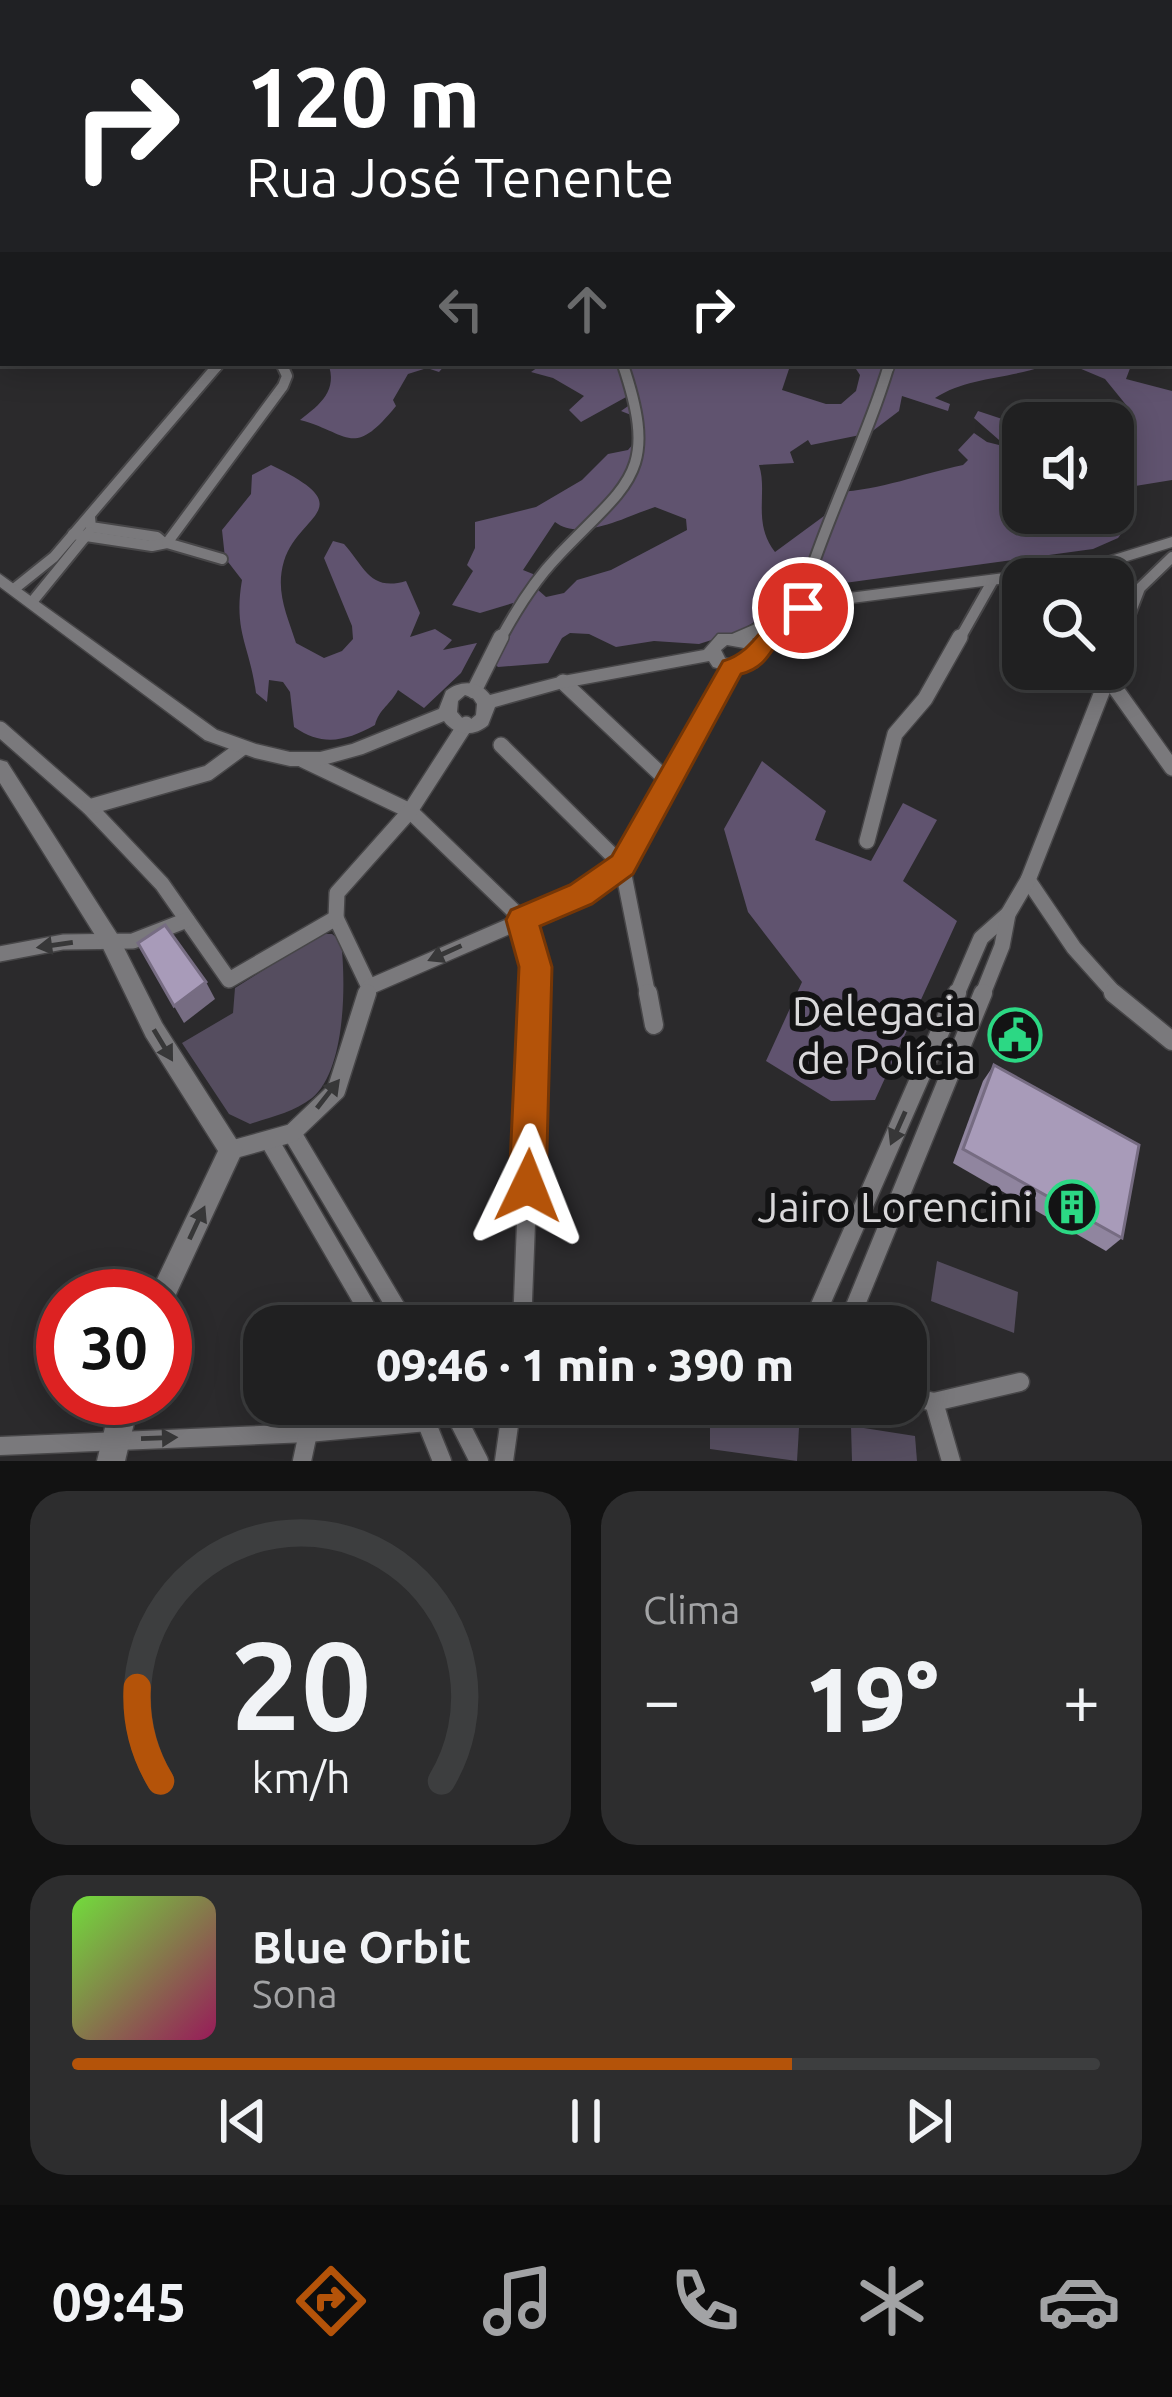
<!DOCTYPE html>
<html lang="pt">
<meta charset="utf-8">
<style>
body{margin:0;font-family:Ubuntu,sans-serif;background:#2d2d2e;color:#f1f3f6;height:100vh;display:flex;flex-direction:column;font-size:45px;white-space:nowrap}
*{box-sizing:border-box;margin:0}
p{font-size:39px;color:#a2a3a5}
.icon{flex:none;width:66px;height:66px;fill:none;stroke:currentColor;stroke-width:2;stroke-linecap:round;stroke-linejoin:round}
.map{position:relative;height:1461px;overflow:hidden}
.details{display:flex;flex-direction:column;gap:30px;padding:30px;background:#121212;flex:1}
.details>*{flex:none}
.guide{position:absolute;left:0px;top:0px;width:1173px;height:366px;box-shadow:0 6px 30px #0003,0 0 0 3px #3d3e3f;background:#202124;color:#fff;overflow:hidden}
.controls{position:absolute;left:1002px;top:402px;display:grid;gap:24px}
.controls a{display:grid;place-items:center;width:132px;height:132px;border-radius:24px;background:#202021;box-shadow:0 6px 30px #0003,0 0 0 3px #3d3e3f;font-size:60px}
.speed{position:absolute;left:36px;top:1269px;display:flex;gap:24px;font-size:60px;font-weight:700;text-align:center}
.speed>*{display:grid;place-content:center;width:156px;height:156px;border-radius:50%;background:#202021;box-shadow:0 6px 30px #0003,0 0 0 3px #3d3e3f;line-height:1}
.speed .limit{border:18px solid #d22;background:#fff;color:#111}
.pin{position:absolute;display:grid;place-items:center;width:102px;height:102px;color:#fff;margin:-51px;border:6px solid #fff;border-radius:50%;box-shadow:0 3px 12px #0007}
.me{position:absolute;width:132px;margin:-66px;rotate:2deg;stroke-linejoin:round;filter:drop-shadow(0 0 9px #0008)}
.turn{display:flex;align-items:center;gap:42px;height:252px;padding:0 48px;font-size:54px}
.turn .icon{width:156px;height:156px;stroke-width:2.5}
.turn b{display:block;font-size:84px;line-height:102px}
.lanes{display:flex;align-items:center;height:114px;padding:0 48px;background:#0003;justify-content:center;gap:60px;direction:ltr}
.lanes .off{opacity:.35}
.big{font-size:90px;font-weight:800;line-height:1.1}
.details .widget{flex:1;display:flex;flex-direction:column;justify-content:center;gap:18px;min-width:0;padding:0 42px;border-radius:36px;background:#2d2d2e}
.details .dial{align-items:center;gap:0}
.dial svg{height:312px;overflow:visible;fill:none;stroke:#3d3e3f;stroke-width:7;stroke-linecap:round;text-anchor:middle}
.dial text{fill:#f1f3f6;stroke:none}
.song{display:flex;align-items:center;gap:36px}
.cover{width:144px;height:144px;border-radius:18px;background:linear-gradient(135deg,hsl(100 70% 55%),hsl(330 70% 35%))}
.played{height:12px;border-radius:6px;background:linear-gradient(90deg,#b45309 70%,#3d3e3f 70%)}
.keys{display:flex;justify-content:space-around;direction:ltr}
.heat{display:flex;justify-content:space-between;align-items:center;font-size:66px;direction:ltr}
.details .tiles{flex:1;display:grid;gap:30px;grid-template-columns:1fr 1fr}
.widget:last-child{grid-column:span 2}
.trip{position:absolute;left:243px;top:1305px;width:684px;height:120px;border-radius:36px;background:#202021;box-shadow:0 6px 30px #0003,0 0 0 3px #3d3e3f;font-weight:800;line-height:120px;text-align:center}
.tabs{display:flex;height:192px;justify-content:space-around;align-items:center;background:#0d0d0d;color:#a2a3a5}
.tabs .icon{width:84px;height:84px}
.tabs .active{color:#b45309}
.tabs b{font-size:54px;color:#f1f3f6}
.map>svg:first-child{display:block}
</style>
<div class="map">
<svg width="1172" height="1461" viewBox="0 0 1172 1461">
<rect width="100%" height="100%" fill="#2b2a2c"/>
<!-- green -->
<g fill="#554d5f">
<path d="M 320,934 L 332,934 L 341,941 C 346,982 346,1070 312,1098 C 294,1112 271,1117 250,1124 L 229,1114 L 182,1043 L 233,1013 L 235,988 Z"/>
<path d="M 937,1261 L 1018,1292 L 1014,1333 L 931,1301 Z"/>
<path d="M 710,1404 L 750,1404 L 800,1412 L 797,1461 L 710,1449 Z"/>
<path d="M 851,1426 L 915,1436 L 917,1461 L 852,1461 Z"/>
</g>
<!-- forest -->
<g fill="#60536f" fill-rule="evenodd">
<path d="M 328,363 L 447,363 L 439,372 L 427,368 L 408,374 L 393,400 L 396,406 C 352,460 350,433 300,420 C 321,404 338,390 328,363 Z"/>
<path d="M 544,363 L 791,363 L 782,390 L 826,404 L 841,404 L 856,391 L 860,375 L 852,363 L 1044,366 C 1008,379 967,377 935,398 L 950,404 L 948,411 L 902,396 L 899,411 L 870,433 L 811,445 L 808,440 L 790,452 L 794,463 L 759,465 C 768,493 752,522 775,552 L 824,516 L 837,492 C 881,490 920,474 963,465 L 968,460 L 958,450 L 974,433 L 987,442 L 1007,447 L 974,418 L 978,411 L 1023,426 L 1023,513 L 1113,513 L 1113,465 L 1132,438 L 1131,411 L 1105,379 L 1067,363 L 1132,363 L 1126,379 L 1172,391 L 1172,480 L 1123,488 L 1130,522 L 1118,538 L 1093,549 L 808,588 L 740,631 L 699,644 L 654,641 L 616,647 L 589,634 L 570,633 L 562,638 L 548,663 L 498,667 L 495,664 L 513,603 L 480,613 L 452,605 L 473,571 L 467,565 L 475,548 L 475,522 L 536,507 L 582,480 L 608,454 L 628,450 L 634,443 L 631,415 L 621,411 L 631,404 L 628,396 L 581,422 L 569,410 L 584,396 L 553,378 L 531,372 ZM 655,507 L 686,519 L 687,530 L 611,570 L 577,580 L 564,593 L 546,597 L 537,589 L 533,574 L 523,570 L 555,522 C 581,542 627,516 655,507 Z"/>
<path d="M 271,465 C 363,509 299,513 284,561 C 275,591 287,615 296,643 L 324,658 L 342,651 L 353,639 L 352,626 L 324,558 L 333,541 L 344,544 C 364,566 370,592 406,581 L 420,613 L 410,637 L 435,629 L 452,640 L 443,650 L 477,643 L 461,673 L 424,708 L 398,690 C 391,704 379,709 375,725 C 346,741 323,747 294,727 L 290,692 L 283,682 L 269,680 L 267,702 L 256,693 C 250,646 233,632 242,580 L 225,558 L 222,530 L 251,494 L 252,475 Z"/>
<path d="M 762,761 L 826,811 L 815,840 L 871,861 L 903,803 L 937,820 L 903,881 L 957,921 L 875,1100 L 831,1101 L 766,1061 L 802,982 L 748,912 L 724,829 Z"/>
</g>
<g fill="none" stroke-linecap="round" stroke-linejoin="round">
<!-- street-far4 casing -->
<g stroke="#474648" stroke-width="8">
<g id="street-far4">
<path d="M 353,0 L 366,3"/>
<path d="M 516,3 L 539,0"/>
</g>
</g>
<!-- street-far3 casing -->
<g stroke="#474648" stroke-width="10">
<g id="street-far3">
<path d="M 281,363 L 283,368"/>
<path d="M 622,363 L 624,368"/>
<path d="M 216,368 L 220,363"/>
<path d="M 889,368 L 890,363"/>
</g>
</g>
<!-- street-far2 casing -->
<g stroke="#474648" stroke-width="14">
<g id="street-far2">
<path d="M 90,517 L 91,527 L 157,537 L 163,542"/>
<path d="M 73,534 L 152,546 L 167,543 L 283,386 L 287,376 L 282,365"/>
<path d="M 167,543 L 222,559"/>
<path d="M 14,589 L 54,557 L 218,365"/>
<path d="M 32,602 L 89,532"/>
<path d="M 818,602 L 808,580 C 831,507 867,439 889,365"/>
<path d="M 500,640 C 516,610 534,581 558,556 C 628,482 660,475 623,365"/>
<path d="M 959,640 L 993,580"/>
<path d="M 1120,640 L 1140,588 L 1172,557"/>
</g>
</g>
<!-- street-far1 casing -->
<g stroke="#474648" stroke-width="18">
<g id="street-far1">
<path d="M 1113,663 L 1121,637"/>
<path d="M 1108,678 L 1172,768"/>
<path d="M 563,682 L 669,782"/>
<path d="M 474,691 L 501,637"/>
<path d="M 0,729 L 89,807 L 162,884 L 229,980 L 336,918 L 369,987 L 366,996"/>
<path d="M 501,745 L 622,865 L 648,996"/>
<path d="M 303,760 L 410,811 L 522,919 L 536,967 L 535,996"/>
<path d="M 89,807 L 208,773 L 242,748"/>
<path d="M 867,841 L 895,734 L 925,699 L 960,637"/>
<path d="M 1028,880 L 1074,948 L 1117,996"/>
<path d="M 336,918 L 337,893 L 410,811 L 466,724"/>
<path d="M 0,954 L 63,942 L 133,941 L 187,920"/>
<path d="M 369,987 L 581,895 L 622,865 L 732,668"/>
<path d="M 956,996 L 981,938 L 1008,914 L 1028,880 L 1111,669"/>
<path d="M 982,996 L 1002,946 L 1008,914"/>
</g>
</g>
<!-- street casing -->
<g stroke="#474648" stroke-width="21">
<g id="street">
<path d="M 648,993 L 654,1025"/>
<path d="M 1113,993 L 1172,1041"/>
<path d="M 292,1133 L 407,1326"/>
<path d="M 269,1140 L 377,1326"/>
<path d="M 231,1150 L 292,1133 L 336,1091 L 367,993"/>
<path d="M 483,1326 L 523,1317 L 643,1326"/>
<path d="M 522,1326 L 535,993"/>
<path d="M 811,1326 L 957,993"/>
<path d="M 847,1326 L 983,993"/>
<path d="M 906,1396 L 934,1402 L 1020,1382"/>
<path d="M 934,1402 L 951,1461"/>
<path d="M 419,1404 L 442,1461"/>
<path d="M 450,1404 L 479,1461"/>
<path d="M 0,1446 L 308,1433 L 427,1422"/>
<path d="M 302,1461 L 308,1433"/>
<path d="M 504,1461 L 512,1404"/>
</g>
</g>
<!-- secondary casing -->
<g stroke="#474648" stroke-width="3">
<g id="secondary">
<path d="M 1172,537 L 1172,547 L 1092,572 L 821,607 L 752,639 L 756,640 L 763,654 L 757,667 C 740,675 731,672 713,667 L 709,661 L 563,688 L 495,707 L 488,725 C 474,737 455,736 444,721 L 363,754 L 320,766 L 290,766 L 255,758 L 205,740 L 0,587 L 0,574 L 217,730 L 256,744 L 290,752 L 320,752 L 352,744 L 439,709 L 446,691 C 460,680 479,680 490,695 L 563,676 L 704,650 L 718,634 L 732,634 L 818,597 L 1091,562 ZM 727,645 L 744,648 L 747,654 L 744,659 L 738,662 L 725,658 L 721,650 ZM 465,695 L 473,698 L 477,704 L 476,715 L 470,720 L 463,719 L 457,712 L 458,701 Z"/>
<path d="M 0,760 L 7,762 L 117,934 L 162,1023 L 243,1150 L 171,1305 L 165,1308 L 165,1296 L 149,1296 L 218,1151 L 146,1037 L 103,948 L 0,783 Z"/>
<path d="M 112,1398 L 140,1398 L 125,1461 L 97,1461 Z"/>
</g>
</g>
<!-- street-far4 -->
<use href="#street-far4" stroke="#7a797c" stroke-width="6"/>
<!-- street-far3 -->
<use href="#street-far3" stroke="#7a797c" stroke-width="9"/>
<!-- street-far2 -->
<use href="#street-far2" stroke="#7a797c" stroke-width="10"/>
<!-- street-far1 -->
<use href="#street-far1" stroke="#7a797c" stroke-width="15"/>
<!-- street -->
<use href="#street" stroke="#7a797c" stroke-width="18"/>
<!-- secondary -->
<use href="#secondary" fill="#7a797c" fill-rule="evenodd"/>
</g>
<!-- wall -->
<path fill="#90859f" d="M 994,1065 L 1122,1238 L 1106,1251 L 953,1163 L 983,1081 Z"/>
<!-- shaded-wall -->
<path fill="#766c82" d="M 206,982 L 215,999 L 184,1023 L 174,1006 Z"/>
<!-- building -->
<g fill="#a89bb9" stroke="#766c82" stroke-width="3">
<path d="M 165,925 L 206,982 L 174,1006 L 138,943 Z"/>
<path d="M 994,1065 L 1139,1145 L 1122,1238 L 963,1149 Z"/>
</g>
<!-- one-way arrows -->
<defs><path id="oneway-solid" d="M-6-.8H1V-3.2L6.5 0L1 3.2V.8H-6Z" transform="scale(3)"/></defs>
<g fill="#373738">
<use href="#oneway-solid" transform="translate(55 945) rotate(172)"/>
<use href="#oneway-solid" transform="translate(445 953) rotate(156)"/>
<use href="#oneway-solid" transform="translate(163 1045) rotate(59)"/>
<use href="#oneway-solid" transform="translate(328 1094) rotate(-52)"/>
<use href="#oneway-solid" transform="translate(898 1128) rotate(114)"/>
<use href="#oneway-solid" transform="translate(197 1223) rotate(-65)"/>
<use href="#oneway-solid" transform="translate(159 1438) rotate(-2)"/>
</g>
<!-- route -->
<path fill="#b45309" stroke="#753606" stroke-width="3" d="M 803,600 L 815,608 C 808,616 799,619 791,626 C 771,645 770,667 741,674 L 633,874 L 592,904 L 540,926 L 552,967 L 546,1186 L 541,1199 L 528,1205 L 515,1199 L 509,1186 L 519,967 L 506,920 L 511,910 L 570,885 L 612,856 L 723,661 C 760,650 763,612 803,600 Z"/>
<!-- icons -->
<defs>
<g id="civic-ring" transform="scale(2.7)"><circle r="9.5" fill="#131314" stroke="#2cd884" stroke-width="1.5"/><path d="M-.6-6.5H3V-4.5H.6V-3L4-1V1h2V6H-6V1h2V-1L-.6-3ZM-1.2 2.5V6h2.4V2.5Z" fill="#2cd884"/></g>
<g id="building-ring" transform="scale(2.7)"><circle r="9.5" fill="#131314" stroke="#2cd884" stroke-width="1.5"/><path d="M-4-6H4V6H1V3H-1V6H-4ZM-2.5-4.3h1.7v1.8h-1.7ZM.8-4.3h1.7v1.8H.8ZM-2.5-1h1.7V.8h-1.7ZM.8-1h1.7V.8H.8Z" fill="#2cd884"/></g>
</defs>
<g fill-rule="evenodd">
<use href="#civic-ring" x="1015" y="1035"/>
<use href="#building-ring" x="1072" y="1207"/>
</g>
<g text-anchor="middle" stroke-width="12" stroke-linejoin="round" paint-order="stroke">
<!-- near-poi labels -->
<g font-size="42" fill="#dad9db" stroke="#131314" text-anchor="end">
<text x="976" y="1026">Delegacia<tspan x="976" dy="48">de Polícia</tspan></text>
<text x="1033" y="1222">Jairo Lorencini</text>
</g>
</g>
</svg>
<div class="controls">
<a><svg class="icon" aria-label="sound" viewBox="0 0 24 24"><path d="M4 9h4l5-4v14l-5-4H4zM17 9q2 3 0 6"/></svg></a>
<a><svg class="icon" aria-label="search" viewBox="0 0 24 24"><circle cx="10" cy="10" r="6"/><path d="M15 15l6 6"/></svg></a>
</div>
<div class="speed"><div class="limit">30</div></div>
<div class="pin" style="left:803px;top:608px;background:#d93025"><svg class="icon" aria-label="arrive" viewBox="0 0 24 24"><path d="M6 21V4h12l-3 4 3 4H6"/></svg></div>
<svg class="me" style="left:528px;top:1186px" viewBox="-20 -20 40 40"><path d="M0-17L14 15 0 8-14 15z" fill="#b45309" stroke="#fff" stroke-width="4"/></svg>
<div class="trip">09:46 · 1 min · 390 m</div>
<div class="guide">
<div class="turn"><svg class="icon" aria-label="right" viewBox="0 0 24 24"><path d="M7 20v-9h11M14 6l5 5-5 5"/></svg><div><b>120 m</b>Rua José Tenente</div></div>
<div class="lanes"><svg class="icon off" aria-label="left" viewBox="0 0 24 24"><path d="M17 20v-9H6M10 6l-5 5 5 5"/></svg><svg class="icon off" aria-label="ahead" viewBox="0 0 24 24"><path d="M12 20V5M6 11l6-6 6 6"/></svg><svg class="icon" aria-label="right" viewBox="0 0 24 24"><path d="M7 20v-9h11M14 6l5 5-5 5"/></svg></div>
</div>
</div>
<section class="details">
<div class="tiles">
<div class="widget dial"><svg viewBox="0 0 100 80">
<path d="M14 69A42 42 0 1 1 86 69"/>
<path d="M14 69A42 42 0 0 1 8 45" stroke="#b45309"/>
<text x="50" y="56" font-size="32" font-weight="700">20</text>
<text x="50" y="72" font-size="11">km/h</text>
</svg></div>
<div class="widget"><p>Clima</p>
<div class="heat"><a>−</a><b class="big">19°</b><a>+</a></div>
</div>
<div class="widget">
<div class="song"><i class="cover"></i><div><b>Blue Orbit</b><p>Sona</p></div></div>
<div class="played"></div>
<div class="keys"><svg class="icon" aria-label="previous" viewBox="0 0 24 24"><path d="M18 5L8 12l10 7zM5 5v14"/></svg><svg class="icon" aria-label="pause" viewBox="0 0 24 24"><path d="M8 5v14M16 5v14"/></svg><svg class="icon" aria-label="next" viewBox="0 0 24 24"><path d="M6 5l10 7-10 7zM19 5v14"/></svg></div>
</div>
</div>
</section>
<nav class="tabs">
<b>09:45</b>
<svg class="icon active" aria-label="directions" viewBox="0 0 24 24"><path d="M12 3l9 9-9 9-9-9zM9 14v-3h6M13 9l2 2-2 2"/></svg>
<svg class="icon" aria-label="music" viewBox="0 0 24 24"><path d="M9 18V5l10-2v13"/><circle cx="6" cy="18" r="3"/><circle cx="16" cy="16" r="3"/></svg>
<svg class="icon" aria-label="phone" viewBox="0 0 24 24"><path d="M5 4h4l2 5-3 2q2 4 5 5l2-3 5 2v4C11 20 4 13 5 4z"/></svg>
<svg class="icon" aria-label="climate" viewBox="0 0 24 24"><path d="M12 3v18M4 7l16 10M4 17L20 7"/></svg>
<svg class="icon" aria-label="car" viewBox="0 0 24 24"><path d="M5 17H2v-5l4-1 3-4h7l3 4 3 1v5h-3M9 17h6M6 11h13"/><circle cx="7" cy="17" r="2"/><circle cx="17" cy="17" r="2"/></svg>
</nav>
